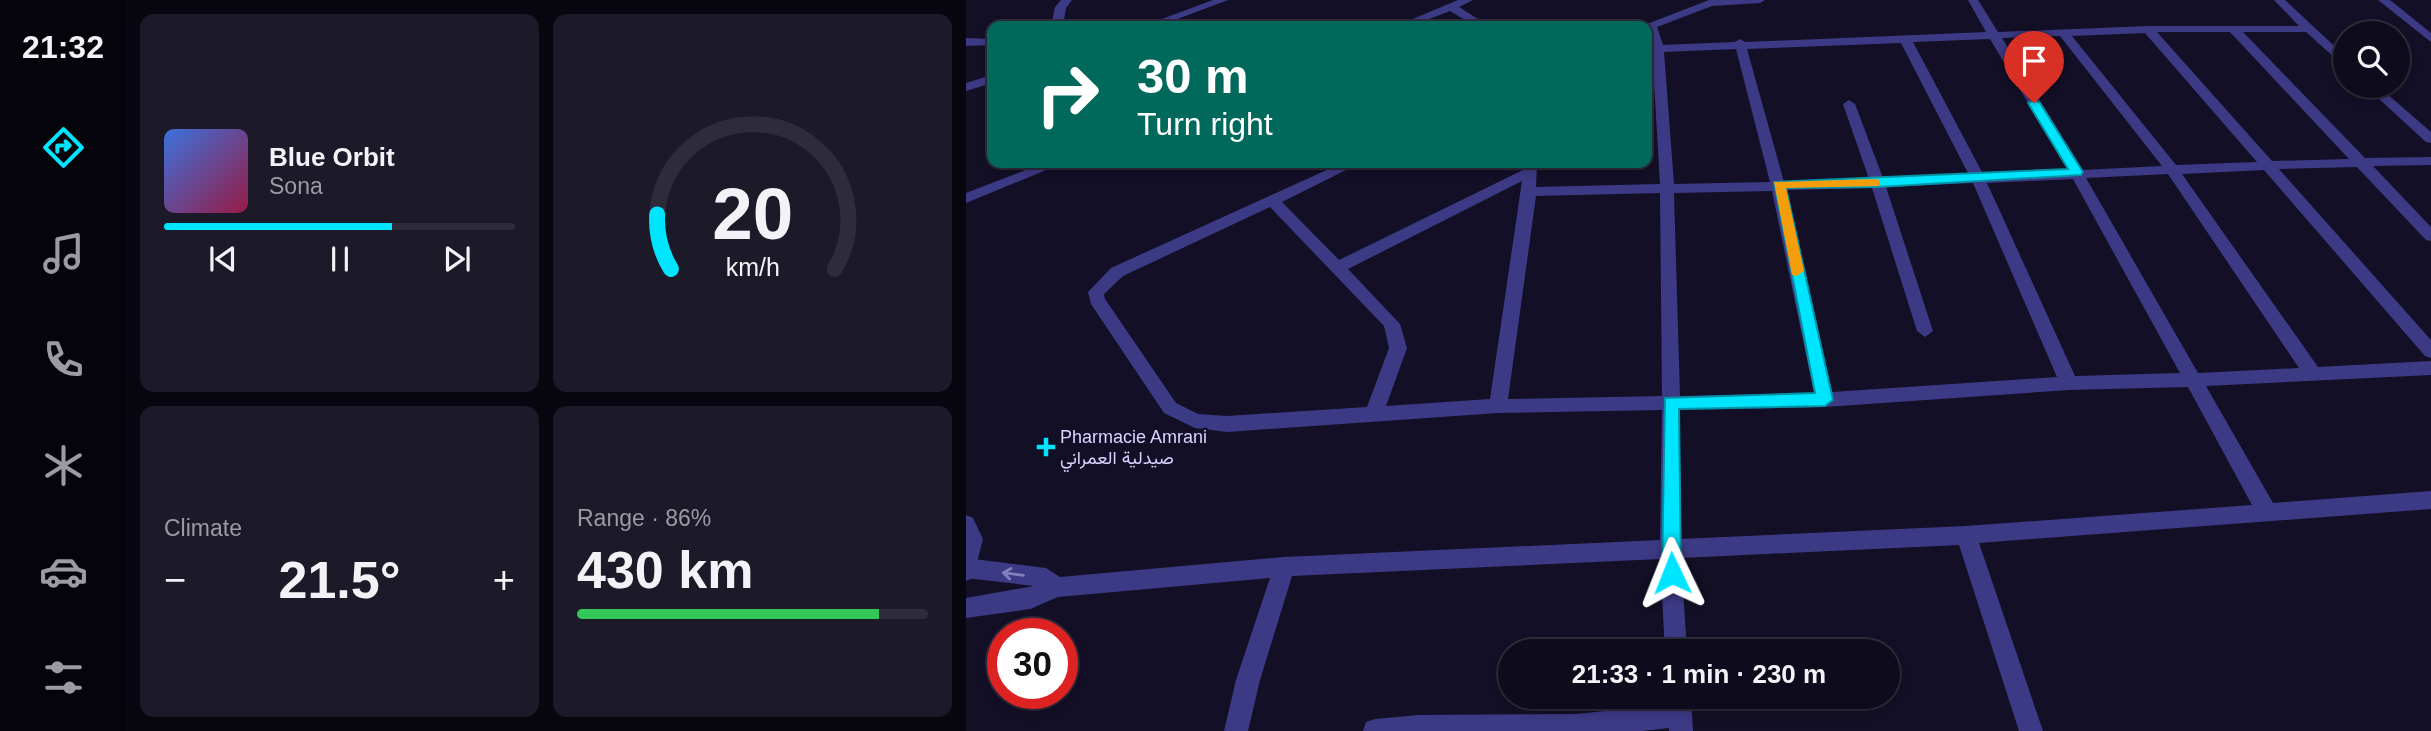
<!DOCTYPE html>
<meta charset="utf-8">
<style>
body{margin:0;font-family:Helvetica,Vazirmatn,sans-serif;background:#1c1929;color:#f1f3f6;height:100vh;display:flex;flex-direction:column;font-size:26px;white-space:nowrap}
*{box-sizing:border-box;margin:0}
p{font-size:23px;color:#9b9ba3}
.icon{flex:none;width:38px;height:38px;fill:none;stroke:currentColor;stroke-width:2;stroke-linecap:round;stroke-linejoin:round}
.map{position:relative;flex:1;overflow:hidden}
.panel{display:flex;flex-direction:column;gap:14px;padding:14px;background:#08060f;width:840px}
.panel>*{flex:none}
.banner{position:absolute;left:21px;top:21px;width:665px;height:147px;border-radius:14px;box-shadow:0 4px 10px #0003,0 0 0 2px #2e2b3b;background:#00695c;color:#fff;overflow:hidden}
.fabs{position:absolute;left:1367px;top:21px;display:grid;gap:14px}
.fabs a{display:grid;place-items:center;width:77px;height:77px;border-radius:50%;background:#0e0b1c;box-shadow:0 4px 10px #0003,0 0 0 2px #2e2b3b;font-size:35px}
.speed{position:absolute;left:21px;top:618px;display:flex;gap:14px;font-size:35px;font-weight:700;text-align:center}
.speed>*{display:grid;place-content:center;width:91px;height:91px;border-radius:50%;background:#0e0b1c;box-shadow:0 4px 10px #0003,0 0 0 2px #2e2b3b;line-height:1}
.speed .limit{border:10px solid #d22;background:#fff;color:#111}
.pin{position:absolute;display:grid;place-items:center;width:60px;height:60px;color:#fff;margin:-72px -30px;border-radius:50% 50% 50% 0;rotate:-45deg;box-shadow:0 0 7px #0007}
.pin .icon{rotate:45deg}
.me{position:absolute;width:77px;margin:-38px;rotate:358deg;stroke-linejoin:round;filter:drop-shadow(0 0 5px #0008)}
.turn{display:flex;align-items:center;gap:24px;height:147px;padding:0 35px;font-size:32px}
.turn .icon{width:91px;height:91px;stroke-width:2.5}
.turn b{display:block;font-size:49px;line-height:60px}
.big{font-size:52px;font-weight:700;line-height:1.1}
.panel .card{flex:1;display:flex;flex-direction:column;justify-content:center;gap:10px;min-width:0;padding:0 24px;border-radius:14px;background:#1c1929}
.panel .dial{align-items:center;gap:0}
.dial svg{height:182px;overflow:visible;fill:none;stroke:#2e2b3b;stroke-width:7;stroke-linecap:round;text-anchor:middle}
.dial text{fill:#f1f3f6;stroke:none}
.song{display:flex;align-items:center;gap:21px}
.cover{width:84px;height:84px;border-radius:10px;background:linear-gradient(135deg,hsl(220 70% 55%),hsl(340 70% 35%))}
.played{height:7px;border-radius:4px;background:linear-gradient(90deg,#00e5ff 65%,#2e2b3b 65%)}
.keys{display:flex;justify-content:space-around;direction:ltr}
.heat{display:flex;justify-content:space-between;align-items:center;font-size:38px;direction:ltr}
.charge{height:10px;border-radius:5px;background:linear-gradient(90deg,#34c759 86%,#2e2b3b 0)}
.panel .tiles{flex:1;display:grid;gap:14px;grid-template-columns:repeat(2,1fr)}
.trip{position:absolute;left:532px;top:639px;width:402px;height:70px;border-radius:35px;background:#0e0b1c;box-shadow:0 4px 10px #0003,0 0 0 2px #2e2b3b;font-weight:700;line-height:70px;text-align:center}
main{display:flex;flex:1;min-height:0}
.menu{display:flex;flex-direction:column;width:126px;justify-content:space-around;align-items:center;background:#06040b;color:#9b9ba3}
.menu .icon{width:49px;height:49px}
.menu .on{color:#00e5ff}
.menu b{font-size:32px;color:#f1f3f6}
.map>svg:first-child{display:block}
</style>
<main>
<nav class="menu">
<b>21:32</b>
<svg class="icon on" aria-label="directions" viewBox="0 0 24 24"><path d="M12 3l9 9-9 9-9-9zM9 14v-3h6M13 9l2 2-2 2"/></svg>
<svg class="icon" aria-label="music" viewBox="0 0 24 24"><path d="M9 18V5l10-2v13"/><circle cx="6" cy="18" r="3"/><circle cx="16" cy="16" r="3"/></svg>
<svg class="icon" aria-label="phone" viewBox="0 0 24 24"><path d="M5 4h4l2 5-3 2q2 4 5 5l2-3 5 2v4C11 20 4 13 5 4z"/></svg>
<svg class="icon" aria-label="climate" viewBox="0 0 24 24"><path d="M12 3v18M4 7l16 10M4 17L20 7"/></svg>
<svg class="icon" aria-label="car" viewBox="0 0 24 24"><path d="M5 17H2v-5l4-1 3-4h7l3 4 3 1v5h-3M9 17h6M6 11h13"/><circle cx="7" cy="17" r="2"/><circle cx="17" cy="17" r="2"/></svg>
<svg class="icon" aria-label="filters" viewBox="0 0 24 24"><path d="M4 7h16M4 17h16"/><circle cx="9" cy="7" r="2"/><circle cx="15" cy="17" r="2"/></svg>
</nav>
<section class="panel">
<div class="tiles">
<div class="card">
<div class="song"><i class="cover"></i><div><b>Blue Orbit</b><p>Sona</p></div></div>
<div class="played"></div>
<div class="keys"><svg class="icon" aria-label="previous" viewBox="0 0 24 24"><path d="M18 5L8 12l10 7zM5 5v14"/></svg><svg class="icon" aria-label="pause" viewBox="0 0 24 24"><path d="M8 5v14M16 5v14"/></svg><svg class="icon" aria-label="next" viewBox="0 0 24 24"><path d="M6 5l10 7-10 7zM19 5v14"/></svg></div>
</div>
<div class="card dial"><svg viewBox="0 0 100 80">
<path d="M14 69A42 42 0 1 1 86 69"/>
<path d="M14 69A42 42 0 0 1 8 45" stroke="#00e5ff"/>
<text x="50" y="56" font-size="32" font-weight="700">20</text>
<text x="50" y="72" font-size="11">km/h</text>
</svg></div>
<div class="card"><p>Climate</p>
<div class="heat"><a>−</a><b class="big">21.5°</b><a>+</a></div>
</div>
<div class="card"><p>Range · 86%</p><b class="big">430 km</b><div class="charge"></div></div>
</div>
</section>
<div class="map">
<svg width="1465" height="731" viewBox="0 0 1465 731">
<rect width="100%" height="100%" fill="#130f26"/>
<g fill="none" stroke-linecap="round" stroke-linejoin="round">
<!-- minor -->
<g fill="#3d3a85" fill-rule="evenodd">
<path d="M 95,0 L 106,0 L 100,8 L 97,26 L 85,26 L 89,7 Z"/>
<path d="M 247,0 L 262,0 L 193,26 L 177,26 Z"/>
<path d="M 492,0 L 507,0 L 493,7 L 523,26 L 509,26 L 484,11 L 445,26 L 430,26 Z"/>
<path d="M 743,0 L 799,0 L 794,3 L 746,6 L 691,27 L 697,45 L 769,42 L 774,39 L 779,42 L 1020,32 L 1002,0 L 1012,0 L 1032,32 L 1182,26 L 1333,26 L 1308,0 L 1319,0 L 1379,56 L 1379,67 L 1340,32 L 1277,32 L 1399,158 L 1465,157 L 1465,165 L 1407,166 L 1465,227 L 1465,241 L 1460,240 L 1391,167 L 1313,169 L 1465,340 L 1465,358 L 1459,356 L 1298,170 L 1216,174 L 1352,367 L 1465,361 L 1465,375 L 1240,386 L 1307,503 L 1465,491 L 1465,509 L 1013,543 L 1077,731 L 1053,731 L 993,545 L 715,558 L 721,651 L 699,651 L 694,559 L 326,576 L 294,680 L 282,731 L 258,731 L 270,680 L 304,578 L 92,597 L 64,609 L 0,618 L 0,598 L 68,586 L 0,578 L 0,558 L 80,568 L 94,577 L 318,557 L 694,540 L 696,410 L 532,413 L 261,432 L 229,428 L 198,413 L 125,304 L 122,292 L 145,268 L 376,163 L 394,163 L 316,202 L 373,260 L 557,170 L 557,163 L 571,163 L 570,187 L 694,184 L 686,49 L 681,26 L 676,26 ZM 1191,32 L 1264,32 L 1383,159 L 1306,161 ZM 1179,33 L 1291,162 L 1210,165 L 1106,36 ZM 1094,36 L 1196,166 L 1116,170 L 1036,38 ZM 1024,39 L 1102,170 L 1017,174 L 947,42 ZM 935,43 L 1003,175 L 917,178 L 889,104 L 883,100 L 877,104 L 903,179 L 818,182 L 781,49 ZM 770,49 L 804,182 L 708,184 L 698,52 ZM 1202,174 L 1333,368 L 1232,373 L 1120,178 ZM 1107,179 L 1214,373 L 1109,376 L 1021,183 ZM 556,181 L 524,399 L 420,406 L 441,348 L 434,324 L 382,269 ZM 1007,183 L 1091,377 L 866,392 L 821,190 L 906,188 L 951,331 L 959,337 L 967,331 L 920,187 ZM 806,191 L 848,393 L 714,396 L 708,193 ZM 694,193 L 696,396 L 542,399 L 570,196 ZM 304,207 L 418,326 L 423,348 L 401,407 L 261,416 L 232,414 L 210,403 L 139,299 L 138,294 L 157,276 ZM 1222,387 L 1286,505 L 1000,526 L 714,539 L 714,410 L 859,407 L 1103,390 Z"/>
<path d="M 1412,0 L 1424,0 L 1465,33 L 1465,42 Z"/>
<path d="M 0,38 L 26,39 L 26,45 L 0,46 Z"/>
<path d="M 26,75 L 26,83 L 0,91 L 0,83 Z"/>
<path d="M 1399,86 L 1412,86 L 1465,132 L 1465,143 L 1460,142 Z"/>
<path d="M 78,163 L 97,163 L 0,203 L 0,193 Z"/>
<path d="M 701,696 L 725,696 L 727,731 L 703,731 L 703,728 L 676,731 L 397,731 L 400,722 L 409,719 L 453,715 L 611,714 L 702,704 Z"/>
</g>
<!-- tertiary -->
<path fill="#3d3a85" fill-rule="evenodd" d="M 0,515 L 7,518 L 17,539 L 7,578 L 0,581 Z"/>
</g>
<!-- one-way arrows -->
<defs><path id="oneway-shaft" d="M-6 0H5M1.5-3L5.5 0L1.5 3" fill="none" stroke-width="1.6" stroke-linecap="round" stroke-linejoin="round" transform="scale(1.75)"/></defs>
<use stroke="#837fbc" href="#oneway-shaft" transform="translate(47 574) rotate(-173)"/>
<!-- route -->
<path fill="#00e5ff" stroke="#0095a6" stroke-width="2" d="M 1068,100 L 1074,103 L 1117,172 L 1115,175 L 912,187 L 820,188 L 867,400 L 859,406 L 713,409 L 715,573 L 712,580 L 706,582 L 699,580 L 696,573 L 699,398 L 849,393 L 808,182 L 1102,169 L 1062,103 Z"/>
<!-- slow -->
<path fill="#f59e0b" d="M 908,179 L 913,180 L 913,186 L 820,188 L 838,271 L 831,276 L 826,275 L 808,182 Z"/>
<!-- markers -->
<path fill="#00e5ff" stroke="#130f26" stroke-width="2.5" d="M76.5 436.5h7v7h7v7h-7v7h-7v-7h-7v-7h7z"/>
<g text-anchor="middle" stroke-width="5" stroke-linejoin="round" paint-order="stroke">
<!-- poi labels -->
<g font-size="18" fill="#d9d4ff" stroke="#130f26" text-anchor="start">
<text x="94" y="443">Pharmacie Amrani<tspan x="94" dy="21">صيدلية العمراني</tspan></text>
</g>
</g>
</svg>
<div class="fabs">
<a><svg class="icon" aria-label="search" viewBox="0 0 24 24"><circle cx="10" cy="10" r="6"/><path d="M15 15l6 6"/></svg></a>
</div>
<div class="speed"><div class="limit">30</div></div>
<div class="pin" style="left:1068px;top:103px;background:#d93025"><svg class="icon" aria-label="arrive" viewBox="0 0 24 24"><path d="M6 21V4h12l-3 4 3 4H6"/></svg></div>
<svg class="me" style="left:706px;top:573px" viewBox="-20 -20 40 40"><path d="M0-17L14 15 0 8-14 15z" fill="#00e5ff" stroke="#fff" stroke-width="4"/></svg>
<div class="trip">21:33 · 1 min · 230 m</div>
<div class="banner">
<div class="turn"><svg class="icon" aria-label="right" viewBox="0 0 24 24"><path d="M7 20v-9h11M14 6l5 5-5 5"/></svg><div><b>30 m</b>Turn right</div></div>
</div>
</div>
</main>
